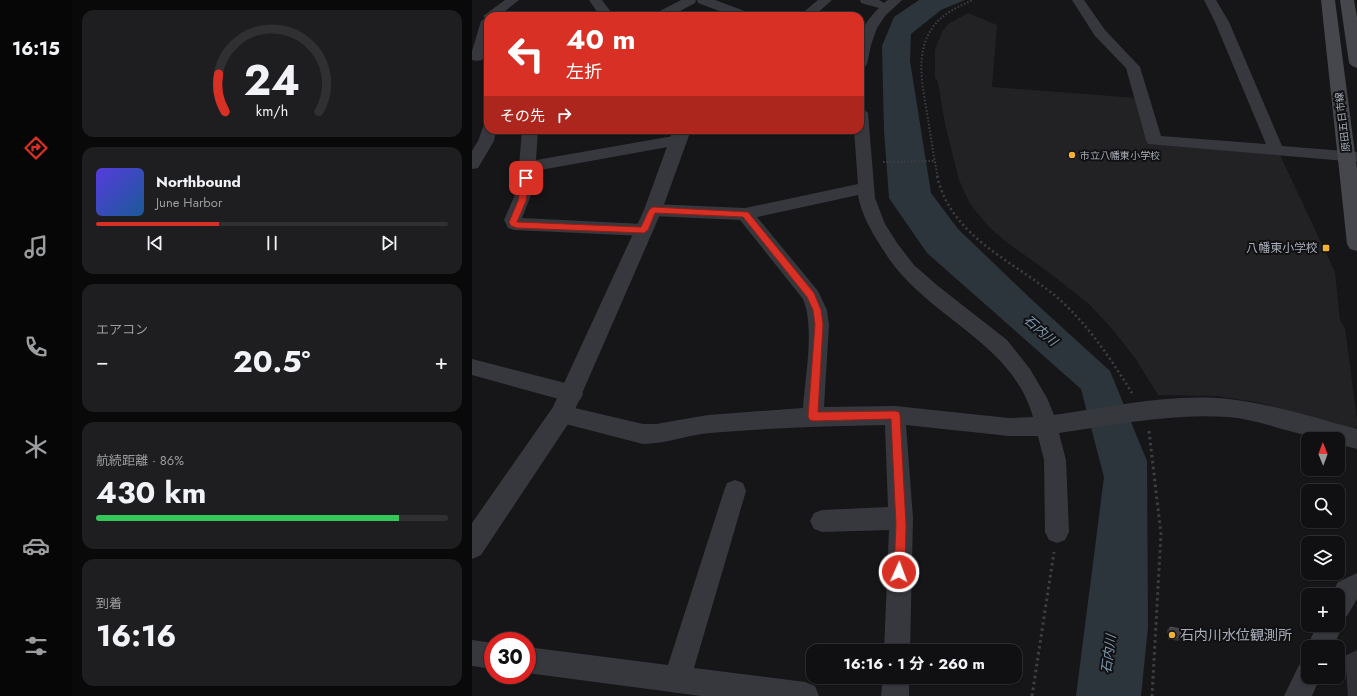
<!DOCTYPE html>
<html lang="ja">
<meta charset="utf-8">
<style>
body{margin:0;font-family:Jost,"Noto Sans JP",sans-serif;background:#1e1e20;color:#f1f3f6;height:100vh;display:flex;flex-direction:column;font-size:15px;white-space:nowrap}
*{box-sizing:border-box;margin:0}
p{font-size:13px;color:#9c9d9f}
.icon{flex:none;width:22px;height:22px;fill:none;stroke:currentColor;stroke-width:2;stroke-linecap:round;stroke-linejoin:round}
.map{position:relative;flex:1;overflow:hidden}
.details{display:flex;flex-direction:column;gap:10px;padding:10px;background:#09090a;width:400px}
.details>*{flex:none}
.top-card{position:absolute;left:12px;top:12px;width:380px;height:122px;border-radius:12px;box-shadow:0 1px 3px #0004,0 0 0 1px #303032;background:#d93025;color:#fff;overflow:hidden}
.needle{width:26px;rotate:359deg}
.tools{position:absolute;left:829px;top:432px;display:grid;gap:8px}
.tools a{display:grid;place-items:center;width:44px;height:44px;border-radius:8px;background:#101012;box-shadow:0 1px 3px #0004,0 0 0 1px #303032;font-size:20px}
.speed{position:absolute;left:12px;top:632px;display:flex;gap:8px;font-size:20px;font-weight:700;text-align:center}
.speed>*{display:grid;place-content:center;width:52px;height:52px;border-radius:50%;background:#101012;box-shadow:0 1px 3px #0004,0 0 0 1px #303032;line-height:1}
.speed .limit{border:6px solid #d22;background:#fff;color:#111}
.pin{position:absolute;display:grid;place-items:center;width:34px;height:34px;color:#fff;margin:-17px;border-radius:8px;box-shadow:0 2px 6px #0006}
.me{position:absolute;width:44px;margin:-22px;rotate:2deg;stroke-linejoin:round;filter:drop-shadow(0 0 3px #0008)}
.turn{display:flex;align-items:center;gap:14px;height:84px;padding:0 16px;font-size:18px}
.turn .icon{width:52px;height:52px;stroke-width:2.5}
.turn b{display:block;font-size:28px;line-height:34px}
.then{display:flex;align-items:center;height:38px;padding:0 16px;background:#0003;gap:8px;font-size:15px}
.big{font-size:30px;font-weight:700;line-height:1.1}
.details .tile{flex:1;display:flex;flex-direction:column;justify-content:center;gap:6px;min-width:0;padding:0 14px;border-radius:12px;background:#1e1e20}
.details .dial{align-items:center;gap:0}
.dial svg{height:104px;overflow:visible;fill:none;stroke:#303032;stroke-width:7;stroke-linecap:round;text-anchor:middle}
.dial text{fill:#f1f3f6;stroke:none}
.song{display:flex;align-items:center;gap:12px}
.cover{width:48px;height:48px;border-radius:6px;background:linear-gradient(135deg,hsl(250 70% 55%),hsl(210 70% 35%))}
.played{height:4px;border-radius:2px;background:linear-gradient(90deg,#d93025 35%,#303032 35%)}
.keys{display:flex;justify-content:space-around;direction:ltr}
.heat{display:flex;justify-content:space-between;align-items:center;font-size:22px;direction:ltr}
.charge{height:6px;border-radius:3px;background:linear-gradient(90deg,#34c759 86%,#303032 0)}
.trip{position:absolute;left:334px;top:644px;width:216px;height:40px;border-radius:12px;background:#101012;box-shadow:0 1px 3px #0004,0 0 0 1px #303032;font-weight:700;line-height:40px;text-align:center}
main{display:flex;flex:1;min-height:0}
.tab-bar{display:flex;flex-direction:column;width:72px;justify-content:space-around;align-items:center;background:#060607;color:#9c9d9f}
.tab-bar .icon{width:28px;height:28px}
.tab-bar .on{color:#d93025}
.tab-bar b{font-size:18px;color:#f1f3f6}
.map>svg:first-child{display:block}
</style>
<main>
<nav class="tab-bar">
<b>16:15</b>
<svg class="icon on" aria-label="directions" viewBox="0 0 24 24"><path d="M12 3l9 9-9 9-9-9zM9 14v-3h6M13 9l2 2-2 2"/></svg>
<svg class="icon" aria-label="music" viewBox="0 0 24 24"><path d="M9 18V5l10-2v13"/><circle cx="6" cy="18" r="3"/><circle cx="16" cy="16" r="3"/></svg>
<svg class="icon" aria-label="phone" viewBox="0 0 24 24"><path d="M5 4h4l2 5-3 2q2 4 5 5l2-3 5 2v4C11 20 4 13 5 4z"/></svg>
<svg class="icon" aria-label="climate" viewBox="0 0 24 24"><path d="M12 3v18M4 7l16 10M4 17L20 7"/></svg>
<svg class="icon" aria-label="car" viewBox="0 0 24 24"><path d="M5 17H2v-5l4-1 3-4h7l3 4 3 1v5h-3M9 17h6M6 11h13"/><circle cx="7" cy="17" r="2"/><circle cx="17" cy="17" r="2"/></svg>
<svg class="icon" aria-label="filters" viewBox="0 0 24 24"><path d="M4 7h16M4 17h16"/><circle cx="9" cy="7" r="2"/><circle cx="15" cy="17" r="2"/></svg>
</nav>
<section class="details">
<div class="tile dial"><svg viewBox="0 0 100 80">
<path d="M14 69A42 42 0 1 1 86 69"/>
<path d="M14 69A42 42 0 0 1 9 40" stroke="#d93025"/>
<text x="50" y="56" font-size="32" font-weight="700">24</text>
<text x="50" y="72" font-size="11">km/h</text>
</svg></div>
<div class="tile">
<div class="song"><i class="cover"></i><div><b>Northbound</b><p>June Harbor</p></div></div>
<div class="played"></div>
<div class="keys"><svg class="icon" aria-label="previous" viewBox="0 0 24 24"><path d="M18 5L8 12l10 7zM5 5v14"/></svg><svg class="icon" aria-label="pause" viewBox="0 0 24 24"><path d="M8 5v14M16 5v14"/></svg><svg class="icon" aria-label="next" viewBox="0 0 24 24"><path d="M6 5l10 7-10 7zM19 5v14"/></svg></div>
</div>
<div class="tile"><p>エアコン</p>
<div class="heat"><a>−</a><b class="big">20.5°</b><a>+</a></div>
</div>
<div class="tile"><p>航続距離 · 86%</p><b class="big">430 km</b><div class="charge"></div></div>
<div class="tile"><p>到着</p><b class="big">16:16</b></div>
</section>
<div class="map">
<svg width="885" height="696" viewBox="0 0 885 696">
<rect width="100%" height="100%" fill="#161618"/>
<!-- built -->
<path fill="#222225" d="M 496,13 L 525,25 L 520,87 L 665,98 L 678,144 L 808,155 L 863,272 L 868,320 L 873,328 L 885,420 L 885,427 L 883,429 L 784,402 L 744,396 L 686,395 L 663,358 L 641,330 L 617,304 L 579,274 L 533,241 L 517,227 L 498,204 L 487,180 L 473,124 L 466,82 L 463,78 L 463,50 L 470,32 L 476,24 Z"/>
<!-- water -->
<path fill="#2c353c" d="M 447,0 L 493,0 L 469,10 L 439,34 L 438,61 L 459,193 L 486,229 L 559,299 L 638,371 L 675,461 L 676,627 L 669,696 L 604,696 L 632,477 L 609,389 L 455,253 L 417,198 L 412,130 L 410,46 L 422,17 Z"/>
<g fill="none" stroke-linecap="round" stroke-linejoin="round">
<!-- path-far2 -->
<g stroke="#3d3f44" stroke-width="2" stroke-dasharray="1.5 2" stroke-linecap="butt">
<path d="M 411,162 L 463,161"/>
<path d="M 466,177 C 462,160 460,143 457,126 C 453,95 441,58 459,30 C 468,15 485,7 501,0"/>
</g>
<!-- path-far1 -->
<path stroke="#3d3f44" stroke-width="2.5" stroke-dasharray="2 3" stroke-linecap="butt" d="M 465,176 C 480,239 543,261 587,299 C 617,326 639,359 660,393"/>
<!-- path -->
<g stroke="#3d3f44" stroke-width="3" stroke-dasharray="2.5 3.5" stroke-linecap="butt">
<path d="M 677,431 L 689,534 L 680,696"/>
<path d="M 560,696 L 582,552"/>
</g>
<!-- minor -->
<g fill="#37383d" fill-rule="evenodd">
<path d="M 33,0 L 47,0 L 27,16 L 16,16 C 16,30 18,48 10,60 L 5,61 L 0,60 L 0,51 L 9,21 L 13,18 L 11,16 Z"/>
<path d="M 117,0 L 130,0 L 142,16 L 128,16 Z"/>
<path d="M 209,0 L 224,0 L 223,3 L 199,16 L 182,16 L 184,13 Z"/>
<path d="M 225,0 L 243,0 L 278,13 L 280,16 L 261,16 L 226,3 Z"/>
<path d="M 346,0 L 360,0 L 342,16 L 327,16 Z"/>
<path d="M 388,0 L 407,0 L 412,3 L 416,0 L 430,0 L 413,16 L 405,28 L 399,45 L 395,64 L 393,67 L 388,68 C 388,40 385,29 407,8 L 389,3 Z"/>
<path d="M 600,0 L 612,0 L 633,30 L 668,67 L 689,136 L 794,144 L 743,22 L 732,0 L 744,0 L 757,22 L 810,146 L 885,152 L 885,162 L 676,144 L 674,140 L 654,68 L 623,36 Z"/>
<path d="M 388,108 L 393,110 L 396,113 L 403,198 L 413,224 L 425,243 L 442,265 L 466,286 L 535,340 L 558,369 L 575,398 L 582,415 C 639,407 699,393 757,399 C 801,404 843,418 885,429 L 885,449 L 866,444 L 866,439 C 828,439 794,420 756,417 C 699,413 643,425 587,433 L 594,460 L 597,532 L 593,540 L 585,543 L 577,540 L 573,532 L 572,460 L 566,436 L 537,436 L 434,425 L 441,518 L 438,651 L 412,651 L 417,530 L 350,532 L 342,529 L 338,521 L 342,513 L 350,510 L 416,507 L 413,425 C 354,426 296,428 238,433 C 215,435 194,444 171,444 L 82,421 L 79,414 L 82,407 L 90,405 L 171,424 L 184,424 L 236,415 L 331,408 C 333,377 343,327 331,299 L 268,220 L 181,216 L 175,214 L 172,210 L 175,206 L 181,204 L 273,208 L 386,184 L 382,130 L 388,130 ZM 386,195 C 388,209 396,225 403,237 C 411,250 419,263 429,274 C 472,323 543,350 561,417 L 537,418 L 423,406 L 352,407 L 357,325 L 355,310 L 346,291 L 285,217 Z"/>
<path d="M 16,125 L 16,130 L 24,130 L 22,141 L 6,168 L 0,169 L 0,151 L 6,141 L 11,127 Z"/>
<path d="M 50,130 L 66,130 L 64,160 L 207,135 L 213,136 L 215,140 L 213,144 L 207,145 L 63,171 L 61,190 L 50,218 L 172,224 L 178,226 L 181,230 L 178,234 L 172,236 L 42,230 L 36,228 L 32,220 L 45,190 Z"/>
<path d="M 0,359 L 101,385 L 108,388 L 111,394 L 108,400 L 101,403 L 0,375 Z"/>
<path d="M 263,480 L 271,483 L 274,491 L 222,668 L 333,682 L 343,686 L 347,696 L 229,696 L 55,673 L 55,647 L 196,665 L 252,491 L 255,483 Z"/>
<path d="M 885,573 L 885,599 L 875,616 L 868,619 L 871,625 L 861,647 L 836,647 L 836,650 L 835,647 L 845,625 L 866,625 L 866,595 L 859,595 L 866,582 Z"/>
<path d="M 0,640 L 21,643 L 21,669 L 0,666 Z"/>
<path d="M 836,661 L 836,677 L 848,677 L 840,696 L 812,696 L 827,665 Z"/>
<path d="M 411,677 L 437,677 L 437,696 L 409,696 Z"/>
</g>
<!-- tertiary -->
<path fill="#37383d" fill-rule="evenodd" d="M 201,130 L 219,130 L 190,210 L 98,421 L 9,555 L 0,559 L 0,523 L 81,407 L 172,210 Z"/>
<!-- secondary -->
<g fill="#45474d" fill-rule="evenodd">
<path d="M 849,0 L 863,0 L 885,169 L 885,251 L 878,249 L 875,244 Z"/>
<path d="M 868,0 L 882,0 L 885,17 L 885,68 L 880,66 L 877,63 Z"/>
</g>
</g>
<!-- wall -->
<g fill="#323236">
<path d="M 698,627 L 709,638 L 706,641 L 696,639 L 695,630 Z"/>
<path d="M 885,650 L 885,696 L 876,696 L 873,656 Z"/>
</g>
<!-- building -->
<path fill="#3f3f44" stroke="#4f5156" d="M 698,627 L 708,629 L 709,638 L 699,636 Z"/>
<!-- route -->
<path fill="#d93025" stroke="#8d1f18" d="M 54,176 L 58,178 L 54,201 L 45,222 L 169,227 L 177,210 L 181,207 L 276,212 L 342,293 L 349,310 L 351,325 L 346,412 L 423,411 L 427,412 L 428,415 L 434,525 L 433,572 L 431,576 L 427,578 L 423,576 L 422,572 L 424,525 L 419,419 L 341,421 L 338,420 L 336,417 L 343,325 L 341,310 L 335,297 L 271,217 L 183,213 L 176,230 L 172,233 L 45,228 L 39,226 L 37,222 L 46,201 L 50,178 Z"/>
<!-- markers -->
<g fill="#f2b134" stroke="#111113" stroke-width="1.5">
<circle cx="600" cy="155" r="4"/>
<rect x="850" y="244" width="8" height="8" rx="2"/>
<circle cx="700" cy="635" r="4"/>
</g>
<g text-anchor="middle" stroke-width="4" stroke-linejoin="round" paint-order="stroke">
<!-- far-street labels -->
<g font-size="10" fill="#a8adb8" stroke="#111113">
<text transform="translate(870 122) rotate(-97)" y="4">原田五日市線</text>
</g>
<!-- far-poi labels -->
<g font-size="10" fill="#a8adb8" stroke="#111113" text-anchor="start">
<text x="608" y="159">市立八幡東小学校</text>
</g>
<!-- poi labels -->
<g font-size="12" fill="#a8adb8" stroke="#111113" text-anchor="end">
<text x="846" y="252">八幡東小学校</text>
</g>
<!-- water labels -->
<g font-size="13" font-style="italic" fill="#7f9bb3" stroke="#111113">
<text transform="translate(569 330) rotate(41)" y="5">石内川</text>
<text transform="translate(636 654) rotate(-82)" y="5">石内川</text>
</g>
<!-- near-poi labels -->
<g font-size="14" fill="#a8adb8" stroke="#111113" text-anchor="start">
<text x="708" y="640">石内川水位観測所</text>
</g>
</g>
</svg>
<div class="tools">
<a><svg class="needle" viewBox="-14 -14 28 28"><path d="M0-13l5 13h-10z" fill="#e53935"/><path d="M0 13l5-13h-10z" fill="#9c9d9f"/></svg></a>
<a><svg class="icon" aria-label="search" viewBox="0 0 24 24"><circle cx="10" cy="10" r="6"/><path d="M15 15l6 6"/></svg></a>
<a><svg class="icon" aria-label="layers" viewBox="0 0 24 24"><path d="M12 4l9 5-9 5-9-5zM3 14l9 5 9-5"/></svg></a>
<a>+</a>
<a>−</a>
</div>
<div class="speed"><div class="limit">30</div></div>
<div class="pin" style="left:54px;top:178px;background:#d93025"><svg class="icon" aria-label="arrive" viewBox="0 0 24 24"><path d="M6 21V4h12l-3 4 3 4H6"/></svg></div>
<svg class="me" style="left:427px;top:572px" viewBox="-20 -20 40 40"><circle r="17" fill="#d93025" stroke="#fff" stroke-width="3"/><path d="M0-11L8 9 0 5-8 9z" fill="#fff"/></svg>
<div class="trip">16:16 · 1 分 · 260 m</div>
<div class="top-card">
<div class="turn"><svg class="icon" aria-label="left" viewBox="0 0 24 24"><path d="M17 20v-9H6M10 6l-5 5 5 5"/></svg><div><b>40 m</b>左折</div></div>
<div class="then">その先<svg class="icon" aria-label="right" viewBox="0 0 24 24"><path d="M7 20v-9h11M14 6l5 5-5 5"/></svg></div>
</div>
</div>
</main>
